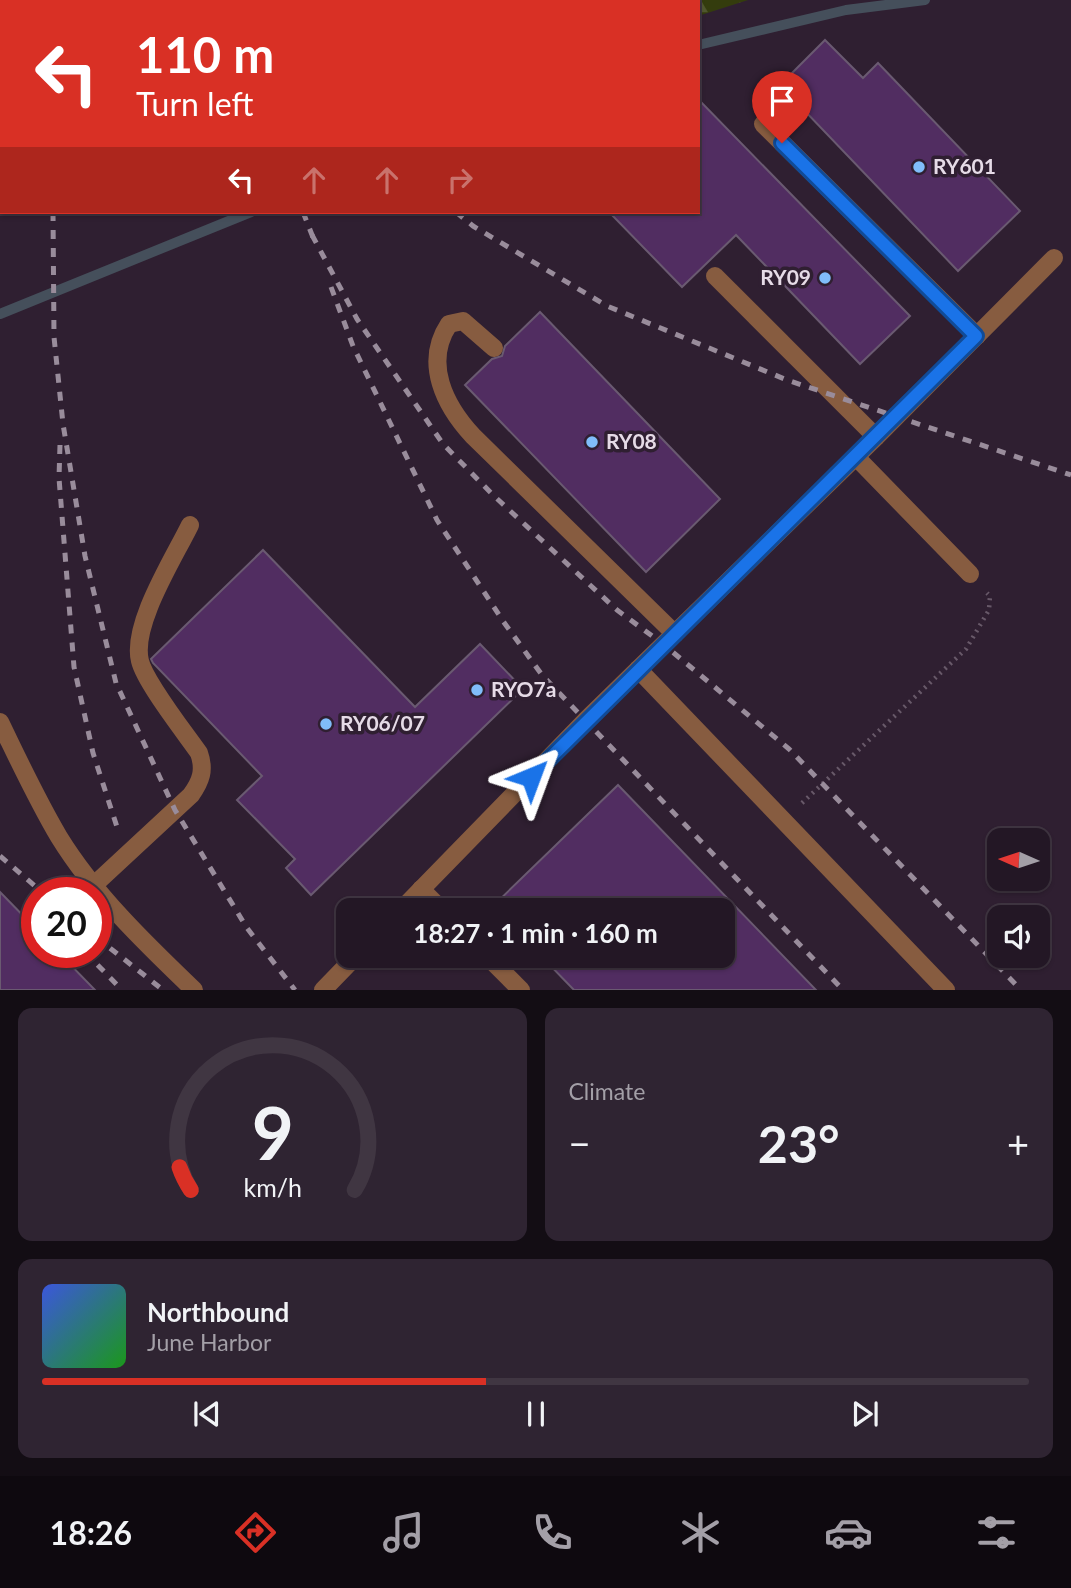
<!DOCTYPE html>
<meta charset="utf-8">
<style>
body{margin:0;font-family:Lato,sans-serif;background:#2f2432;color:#f1f3f6;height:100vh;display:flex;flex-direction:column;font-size:26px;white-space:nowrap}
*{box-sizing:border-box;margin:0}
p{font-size:23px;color:#a39fa7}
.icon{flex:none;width:38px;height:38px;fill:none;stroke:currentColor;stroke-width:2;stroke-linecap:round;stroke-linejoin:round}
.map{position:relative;height:990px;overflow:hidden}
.panel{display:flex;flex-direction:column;gap:18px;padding:18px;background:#130d14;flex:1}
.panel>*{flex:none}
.top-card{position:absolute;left:0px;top:0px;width:700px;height:214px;box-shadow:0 2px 5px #0004,0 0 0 2px #403642;background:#d93025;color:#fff;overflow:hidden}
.needle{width:46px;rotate:273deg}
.fabs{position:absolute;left:987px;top:828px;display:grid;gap:14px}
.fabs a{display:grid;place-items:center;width:63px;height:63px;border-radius:14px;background:#231725;box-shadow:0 2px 5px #0004,0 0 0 2px #403642;font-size:35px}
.speed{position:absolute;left:21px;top:877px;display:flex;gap:14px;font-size:35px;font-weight:700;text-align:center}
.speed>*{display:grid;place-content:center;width:91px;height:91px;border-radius:50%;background:#231725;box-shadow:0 2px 5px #0004,0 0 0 2px #403642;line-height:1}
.speed .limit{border:10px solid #d22;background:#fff;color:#111}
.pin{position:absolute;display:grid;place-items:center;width:60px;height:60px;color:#fff;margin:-72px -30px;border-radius:50% 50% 50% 0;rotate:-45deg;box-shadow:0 0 7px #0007}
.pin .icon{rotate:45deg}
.me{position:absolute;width:77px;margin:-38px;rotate:44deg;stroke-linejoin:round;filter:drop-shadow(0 0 5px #0008)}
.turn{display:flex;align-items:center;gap:24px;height:147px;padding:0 21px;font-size:32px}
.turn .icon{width:91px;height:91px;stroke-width:2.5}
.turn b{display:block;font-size:49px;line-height:60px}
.lanes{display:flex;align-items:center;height:66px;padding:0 21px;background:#0003;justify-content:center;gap:35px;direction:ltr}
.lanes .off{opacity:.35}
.big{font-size:52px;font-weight:700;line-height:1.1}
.panel .widget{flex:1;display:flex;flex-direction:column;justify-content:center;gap:10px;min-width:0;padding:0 24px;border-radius:14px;background:#2f2432}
.panel .dial{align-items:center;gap:0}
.dial svg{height:182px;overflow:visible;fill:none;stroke:#403642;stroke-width:7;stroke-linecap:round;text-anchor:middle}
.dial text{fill:#f1f3f6;stroke:none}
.song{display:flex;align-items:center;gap:21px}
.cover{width:84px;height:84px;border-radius:10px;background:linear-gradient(135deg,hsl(230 70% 55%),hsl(120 70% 35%))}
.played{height:7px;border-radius:4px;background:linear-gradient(90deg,#d93025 45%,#403642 45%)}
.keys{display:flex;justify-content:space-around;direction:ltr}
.heat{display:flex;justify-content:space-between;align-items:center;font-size:38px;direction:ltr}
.panel .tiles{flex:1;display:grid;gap:18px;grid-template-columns:1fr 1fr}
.widget:last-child{grid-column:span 2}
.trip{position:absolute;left:336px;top:898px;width:399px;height:70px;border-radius:14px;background:#231725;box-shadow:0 2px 5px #0004,0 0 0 2px #403642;font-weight:700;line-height:70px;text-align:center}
.tabs{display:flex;height:112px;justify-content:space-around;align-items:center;background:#0e090f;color:#a39fa7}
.tabs .icon{width:49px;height:49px}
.tabs .on{color:#d93025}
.tabs b{font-size:32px;color:#f1f3f6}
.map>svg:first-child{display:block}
</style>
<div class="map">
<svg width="1071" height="990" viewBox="0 0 1071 990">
<defs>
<pattern id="forest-firs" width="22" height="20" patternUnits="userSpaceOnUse" patternTransform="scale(1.75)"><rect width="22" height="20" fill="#343c0d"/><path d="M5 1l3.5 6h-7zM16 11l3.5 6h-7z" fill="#515830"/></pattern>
</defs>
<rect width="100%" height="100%" fill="#2f1f31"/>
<!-- forest -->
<path fill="url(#forest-firs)" d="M 307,0 L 748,0 L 698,16 L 698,2 Z"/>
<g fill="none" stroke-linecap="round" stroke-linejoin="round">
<!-- stream -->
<g stroke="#454f5b" stroke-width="10">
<path d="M 698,45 L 846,10 L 925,0"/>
<path d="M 0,314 L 251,212"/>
</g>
</g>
<!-- building -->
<g fill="#512d61" stroke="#6a5a71" stroke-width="2">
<path d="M 825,40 L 863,78 L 878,63 L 1020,211 L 958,271 L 803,109 L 799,114 L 775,90 Z"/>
<path d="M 698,99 L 910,316 L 860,364 L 736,235 L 682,287 L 609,212 L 698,212 Z"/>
<path d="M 540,312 L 720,499 L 646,572 L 465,385 L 492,359 L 502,356 L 505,346 Z"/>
<path d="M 263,550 L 415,707 L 480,644 L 523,689 L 311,895 L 286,868 L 295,859 L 237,800 L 262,776 L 153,663 L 151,659 Z"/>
<path d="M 618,785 L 816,990 L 574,990 L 541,956 L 723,956 L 723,910 L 496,910 L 493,906 Z"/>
<path d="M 0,892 L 37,930 L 37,952 L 58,952 L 95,990 L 0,990 Z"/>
</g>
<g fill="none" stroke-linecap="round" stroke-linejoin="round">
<!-- path -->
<path stroke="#685969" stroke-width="4.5" stroke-dasharray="2 5" stroke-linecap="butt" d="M 802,803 L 966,649 L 989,610 L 990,596 L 987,593"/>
<!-- lane -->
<g stroke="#875c40" stroke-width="18">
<path d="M 763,124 L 977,336"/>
<path d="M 715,276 L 876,437"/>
<path d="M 494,348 L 463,321 L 449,324 C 423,363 445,406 473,436 L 675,634"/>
<path d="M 856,457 L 970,574"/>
<path d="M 638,669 L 946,990"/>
<path d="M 0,722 C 19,761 37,800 59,837 C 94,894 146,944 194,990"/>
<path d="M 94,885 L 191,795 C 201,781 205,770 199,753 C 185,733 145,682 140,661 C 131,625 174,558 190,525"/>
<path d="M 421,889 L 442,910"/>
<path d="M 401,910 L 585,721 L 876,437 L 1054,258"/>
<path d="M 487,956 L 521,990"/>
<path d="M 323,990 L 356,956"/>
</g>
<!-- rail -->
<g stroke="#998c9b" stroke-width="5" stroke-dasharray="9 9" stroke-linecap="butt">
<path d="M 48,0 L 48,2"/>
<path d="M 218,0 L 219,2"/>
<path d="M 255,0 L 256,2"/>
<path d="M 10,2 L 10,0"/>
<path d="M 53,212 L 54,337 L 63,424 L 85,556 L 116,683 L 175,810 L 247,928 L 295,990"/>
<path d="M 303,212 L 316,245"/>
<path d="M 456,212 L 473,226 L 607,306 L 787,380 L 1071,475"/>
<path d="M 312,235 L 357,319 L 443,444 L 493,495 L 617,610 L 663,644 L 789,749 L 1021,990"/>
<path d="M 331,287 L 353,346 L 437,520 L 503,621 L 542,675 L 843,990"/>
<path d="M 60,445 L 59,478 L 74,667 L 93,753 L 117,827"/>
<path d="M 0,856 L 42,892"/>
<path d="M 96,937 L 163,990"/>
<path d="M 85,952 L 122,990"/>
</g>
</g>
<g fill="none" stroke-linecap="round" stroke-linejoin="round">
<!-- route casing -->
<g stroke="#114b97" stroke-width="18">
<path id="route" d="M 531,777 L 976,336 L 782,143"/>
</g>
<!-- route -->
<use href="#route" stroke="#1a73e8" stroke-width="12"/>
</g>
<!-- markers -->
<g fill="#80bdfa" stroke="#2f1f31" stroke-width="2.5">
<circle cx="919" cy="167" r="7"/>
<circle cx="825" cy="278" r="7"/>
<circle cx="592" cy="442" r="7"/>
<circle cx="477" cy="690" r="7"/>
<circle cx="326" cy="724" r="7"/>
</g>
<g text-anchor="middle" stroke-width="7" stroke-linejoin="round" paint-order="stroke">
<!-- poi labels -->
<g font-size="21" font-weight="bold" fill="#e6dbe7" stroke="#2f1f31" text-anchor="start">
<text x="933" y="174">RY601</text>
<text x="811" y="285" text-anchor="end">RY09</text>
<text x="606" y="449">RY08</text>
<text x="491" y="697">RYO7a</text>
<text x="340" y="731">RY06/07</text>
</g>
</g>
</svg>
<div class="fabs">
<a><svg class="needle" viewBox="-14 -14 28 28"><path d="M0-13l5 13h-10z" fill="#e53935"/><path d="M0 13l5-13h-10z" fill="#a39fa7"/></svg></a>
<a><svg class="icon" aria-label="sound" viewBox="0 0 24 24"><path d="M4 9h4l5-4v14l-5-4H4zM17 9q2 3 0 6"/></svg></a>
</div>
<div class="speed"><div class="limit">20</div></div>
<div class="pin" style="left:782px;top:143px;background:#d93025"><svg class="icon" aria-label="arrive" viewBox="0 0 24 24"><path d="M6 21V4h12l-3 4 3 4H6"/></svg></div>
<svg class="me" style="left:531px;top:777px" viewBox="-20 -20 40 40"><path d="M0-17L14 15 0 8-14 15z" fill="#1a73e8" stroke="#fff" stroke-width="4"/></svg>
<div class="trip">18:27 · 1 min · 160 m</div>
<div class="top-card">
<div class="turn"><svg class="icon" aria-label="left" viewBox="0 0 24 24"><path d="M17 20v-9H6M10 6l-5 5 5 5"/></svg><div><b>110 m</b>Turn left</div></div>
<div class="lanes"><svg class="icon" aria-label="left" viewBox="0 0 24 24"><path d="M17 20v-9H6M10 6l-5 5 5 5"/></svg><svg class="icon off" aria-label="ahead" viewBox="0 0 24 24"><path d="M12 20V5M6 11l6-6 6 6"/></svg><svg class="icon off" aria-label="ahead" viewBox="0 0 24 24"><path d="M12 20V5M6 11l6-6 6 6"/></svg><svg class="icon off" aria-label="right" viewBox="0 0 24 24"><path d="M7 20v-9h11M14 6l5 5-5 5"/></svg></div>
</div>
</div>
<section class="panel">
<div class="tiles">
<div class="widget dial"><svg viewBox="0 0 100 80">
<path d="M14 69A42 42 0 1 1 86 69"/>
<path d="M14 69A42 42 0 0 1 9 59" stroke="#d93025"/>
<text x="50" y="56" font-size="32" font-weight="700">9</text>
<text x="50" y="72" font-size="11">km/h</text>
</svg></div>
<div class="widget"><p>Climate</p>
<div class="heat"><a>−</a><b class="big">23°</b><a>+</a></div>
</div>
<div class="widget">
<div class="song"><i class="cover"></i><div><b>Northbound</b><p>June Harbor</p></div></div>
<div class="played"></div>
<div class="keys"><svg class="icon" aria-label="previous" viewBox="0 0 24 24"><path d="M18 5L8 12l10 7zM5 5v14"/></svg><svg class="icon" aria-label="pause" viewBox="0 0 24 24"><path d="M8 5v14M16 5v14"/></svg><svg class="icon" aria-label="next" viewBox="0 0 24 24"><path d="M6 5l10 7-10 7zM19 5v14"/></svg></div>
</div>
</div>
</section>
<nav class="tabs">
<b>18:26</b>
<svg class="icon on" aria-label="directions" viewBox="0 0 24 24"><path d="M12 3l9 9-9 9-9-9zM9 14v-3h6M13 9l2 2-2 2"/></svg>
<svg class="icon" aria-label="music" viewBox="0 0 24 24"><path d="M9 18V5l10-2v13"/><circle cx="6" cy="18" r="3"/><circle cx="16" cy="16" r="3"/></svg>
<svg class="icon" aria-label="phone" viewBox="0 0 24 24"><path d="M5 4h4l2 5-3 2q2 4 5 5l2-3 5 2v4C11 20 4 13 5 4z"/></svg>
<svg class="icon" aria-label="climate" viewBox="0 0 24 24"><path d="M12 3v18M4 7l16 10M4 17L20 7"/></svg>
<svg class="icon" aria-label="car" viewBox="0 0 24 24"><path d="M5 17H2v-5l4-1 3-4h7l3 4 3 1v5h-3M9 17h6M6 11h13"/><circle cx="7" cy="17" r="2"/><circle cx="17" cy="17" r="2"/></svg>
<svg class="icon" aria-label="filters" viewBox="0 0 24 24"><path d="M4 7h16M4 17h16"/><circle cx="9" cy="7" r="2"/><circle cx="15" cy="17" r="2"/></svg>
</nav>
